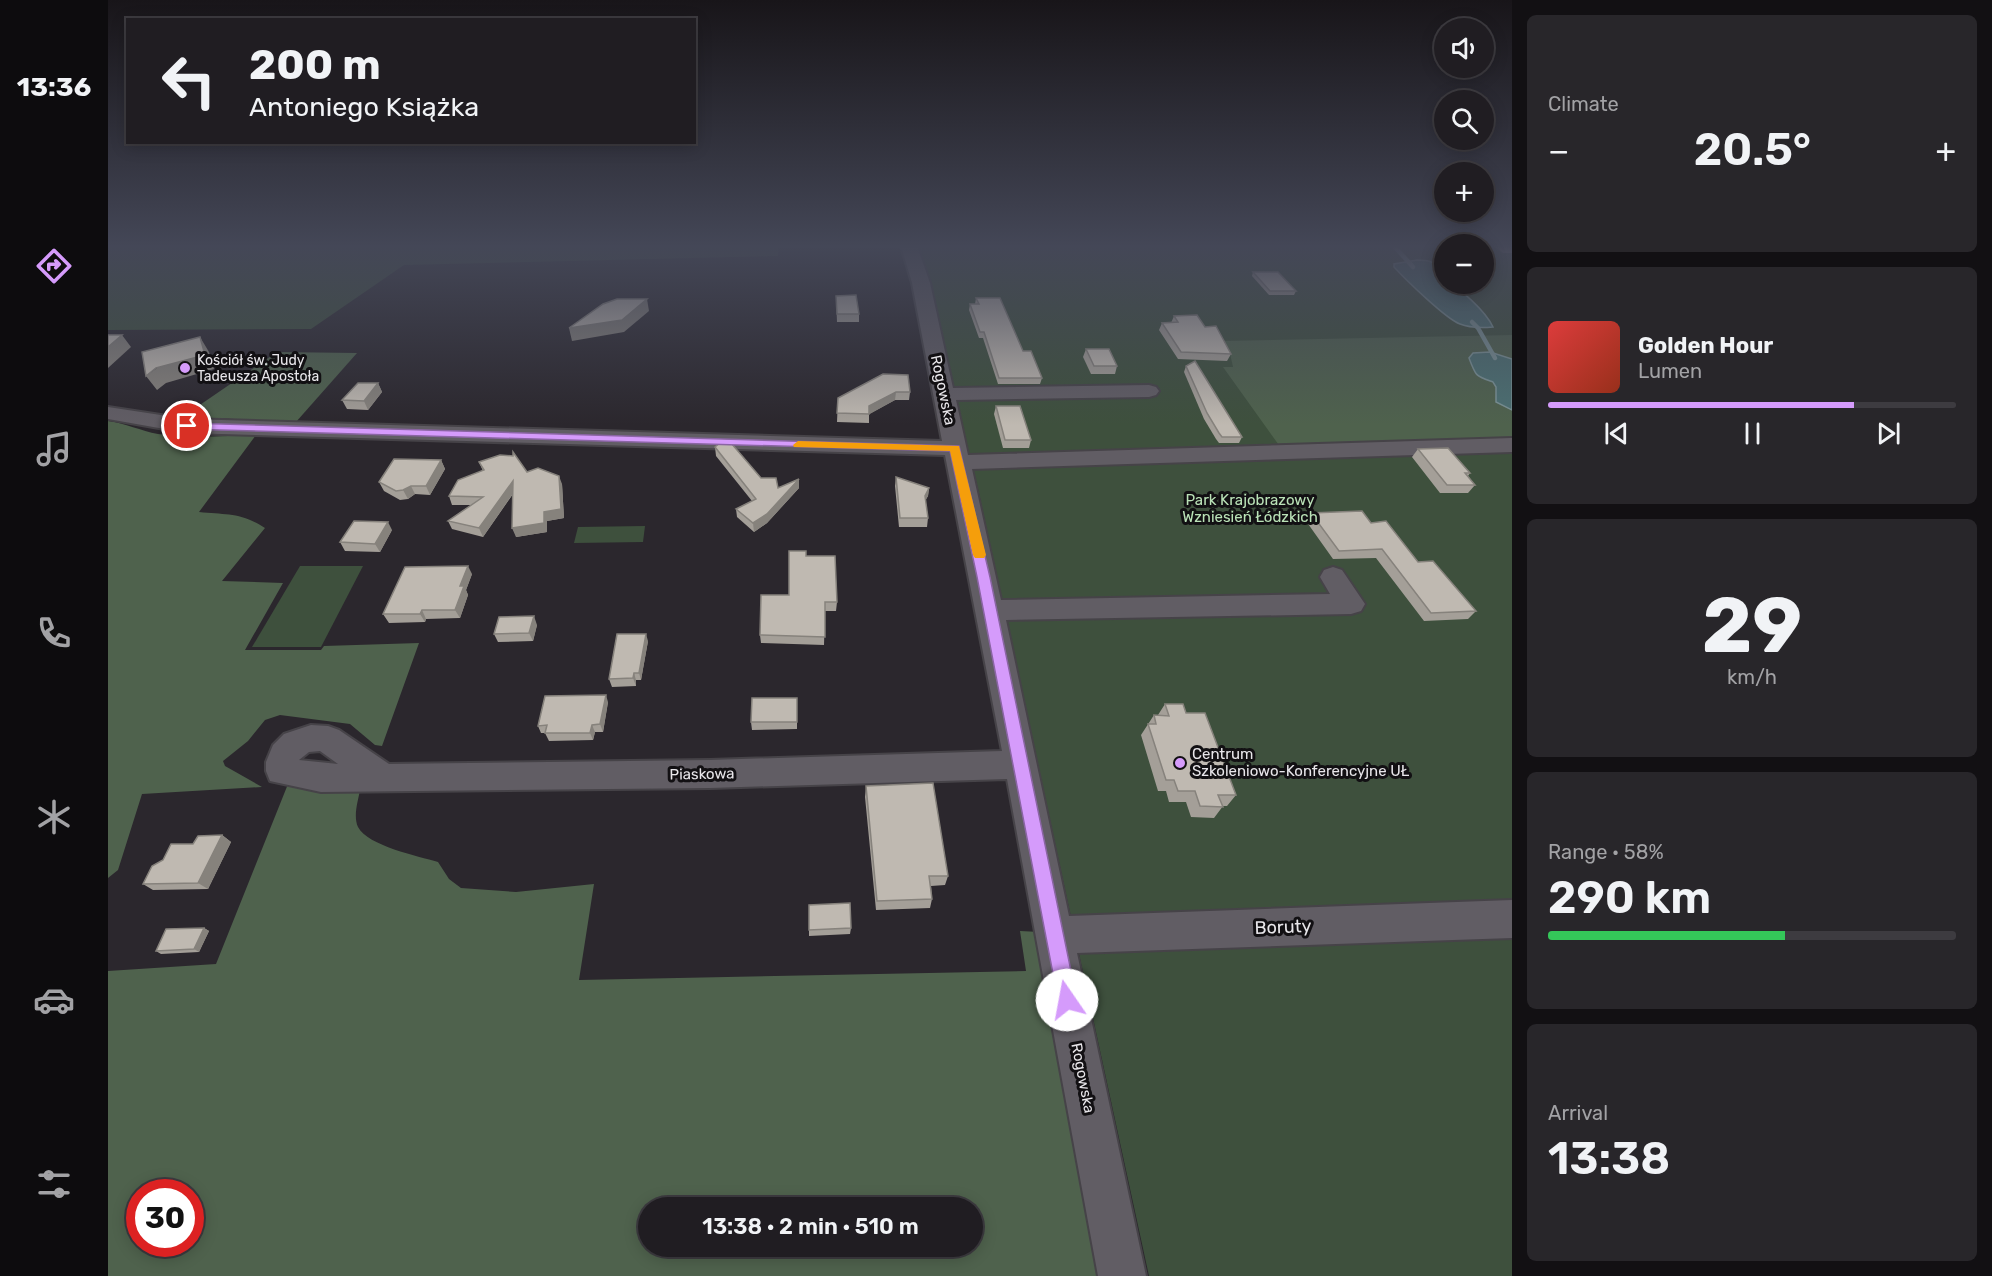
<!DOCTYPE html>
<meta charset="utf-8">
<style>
body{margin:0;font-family:Rubik,sans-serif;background:#28262a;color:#f1f3f6;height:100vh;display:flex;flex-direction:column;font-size:22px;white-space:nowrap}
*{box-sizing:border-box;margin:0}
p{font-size:20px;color:#a2a2a5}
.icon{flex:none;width:33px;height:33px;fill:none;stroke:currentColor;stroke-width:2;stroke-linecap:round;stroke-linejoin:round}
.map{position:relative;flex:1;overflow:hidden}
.details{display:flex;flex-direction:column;gap:15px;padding:15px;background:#121013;width:480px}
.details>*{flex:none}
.guide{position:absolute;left:18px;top:18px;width:570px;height:126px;border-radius:0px;box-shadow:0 3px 15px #0003,0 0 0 2px #3d3b40;background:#201d22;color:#f1f3f6;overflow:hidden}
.fabs{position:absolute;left:1326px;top:18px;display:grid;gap:12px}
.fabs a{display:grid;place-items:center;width:60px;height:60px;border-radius:50%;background:#201d22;box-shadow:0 3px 15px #0003,0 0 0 2px #3d3b40;font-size:30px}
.speed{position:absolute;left:18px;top:1179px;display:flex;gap:12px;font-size:30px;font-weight:700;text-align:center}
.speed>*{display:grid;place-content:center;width:78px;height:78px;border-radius:50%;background:#201d22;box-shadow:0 3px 15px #0003,0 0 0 2px #3d3b40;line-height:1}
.speed .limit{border:9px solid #d22;background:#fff;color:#111}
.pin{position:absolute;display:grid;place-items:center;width:51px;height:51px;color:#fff;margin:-26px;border:3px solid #fff;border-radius:50%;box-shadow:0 2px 6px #0007}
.me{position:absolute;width:66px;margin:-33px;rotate:348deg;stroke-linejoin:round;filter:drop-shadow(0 0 4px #0008)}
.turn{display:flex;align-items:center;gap:21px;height:126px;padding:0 24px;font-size:27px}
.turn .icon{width:78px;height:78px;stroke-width:2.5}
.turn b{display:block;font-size:42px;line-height:51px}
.big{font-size:45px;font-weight:600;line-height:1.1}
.details .tile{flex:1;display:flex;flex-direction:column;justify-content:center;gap:9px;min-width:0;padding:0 21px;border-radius:9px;background:#28262a}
.details .dial{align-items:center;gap:0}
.dial b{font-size:78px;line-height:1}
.song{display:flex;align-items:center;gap:18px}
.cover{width:72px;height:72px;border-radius:9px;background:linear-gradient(135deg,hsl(0 70% 55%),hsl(10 70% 35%))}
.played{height:6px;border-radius:3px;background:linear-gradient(90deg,#d59bfb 75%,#3d3b40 75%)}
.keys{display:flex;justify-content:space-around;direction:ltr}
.heat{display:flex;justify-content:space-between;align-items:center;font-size:33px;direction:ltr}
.charge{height:9px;border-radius:4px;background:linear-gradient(90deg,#34c759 58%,#3d3b40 0)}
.trip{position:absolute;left:530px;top:1197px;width:345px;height:60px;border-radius:30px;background:#201d22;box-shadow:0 3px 15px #0003,0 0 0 2px #3d3b40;font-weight:600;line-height:60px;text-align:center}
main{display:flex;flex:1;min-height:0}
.tabs{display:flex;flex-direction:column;width:108px;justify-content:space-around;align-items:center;background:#0d0c0e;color:#a2a2a5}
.tabs .icon{width:42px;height:42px}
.tabs .on{color:#d59bfb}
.tabs b{font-size:27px;color:#f1f3f6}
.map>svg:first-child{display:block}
</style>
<main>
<nav class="tabs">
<b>13:36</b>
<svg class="icon on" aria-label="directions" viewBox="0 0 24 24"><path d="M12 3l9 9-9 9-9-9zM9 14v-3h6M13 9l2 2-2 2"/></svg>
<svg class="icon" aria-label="music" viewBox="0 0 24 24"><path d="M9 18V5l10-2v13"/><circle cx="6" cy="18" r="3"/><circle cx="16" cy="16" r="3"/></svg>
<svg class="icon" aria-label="phone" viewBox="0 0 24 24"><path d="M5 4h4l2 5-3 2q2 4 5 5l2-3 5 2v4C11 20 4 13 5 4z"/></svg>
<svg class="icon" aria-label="climate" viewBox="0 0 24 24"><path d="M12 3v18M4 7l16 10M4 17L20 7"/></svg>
<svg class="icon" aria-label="car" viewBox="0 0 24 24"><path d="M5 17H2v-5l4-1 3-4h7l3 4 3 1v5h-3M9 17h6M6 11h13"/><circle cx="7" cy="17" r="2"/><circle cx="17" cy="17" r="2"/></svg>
<svg class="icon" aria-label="filters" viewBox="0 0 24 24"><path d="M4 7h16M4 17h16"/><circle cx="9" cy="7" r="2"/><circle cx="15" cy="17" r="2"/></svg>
</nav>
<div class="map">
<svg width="1404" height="1276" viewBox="0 0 1404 1276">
<rect width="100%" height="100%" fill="#2b272d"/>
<!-- green -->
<g fill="#3e503d">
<path d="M 0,246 L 671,246 L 670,256 L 296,265 L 203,329 L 0,330 Z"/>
<path d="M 809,246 L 1336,246 L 1336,284 L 1376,284 L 1376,246 L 1404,246 L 1404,1276 L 1041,1276 L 870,489 Z"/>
<path d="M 537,526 L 535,542 L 466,543 L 470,527 Z"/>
<path d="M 192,566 L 255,566 L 213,647 L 144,647 Z"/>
</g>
<!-- forest -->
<g fill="#4f624d" fill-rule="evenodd">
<path d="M 1404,335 L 1404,441 L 1173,448 L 1115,367 L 1125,367 L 1121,349 L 1114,341 Z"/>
<path d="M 169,352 L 249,353 L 188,422 L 83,417 L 83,411 Z"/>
<path d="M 0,421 C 17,423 33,431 50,434 C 82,439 116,436 148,435 L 91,512 C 118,515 133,512 157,528 L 114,581 L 175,583 L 137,650 L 213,650 L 216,646 L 311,643 L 274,746 L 267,745 L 242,724 L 172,715 L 157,720 L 140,741 L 115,761 L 117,766 L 154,787 L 34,794 L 10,870 L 0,878 Z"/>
<path d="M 180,784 L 252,790 C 250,801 245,816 250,827 C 260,846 310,856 330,862 L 341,879 L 353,888 L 408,892 L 486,884 L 471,980 L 918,971 L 912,931 L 932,932 L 999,1276 L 0,1276 L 0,971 L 108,964 ZM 32,1192 L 82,1192 L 82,1244 L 32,1244 ZM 540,1208 L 864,1208 L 864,1246 L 540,1246 Z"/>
</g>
<!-- water -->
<g fill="#4c7072" stroke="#7b9396" stroke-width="1.5">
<path d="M 1309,260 C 1322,260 1327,262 1336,272 L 1336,284 C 1351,284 1379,314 1385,327 C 1374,328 1362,328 1352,324 C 1338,319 1297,279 1286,267 L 1286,264 Z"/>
<path d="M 1382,352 L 1404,359 L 1404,410 L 1388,402 L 1388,387 L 1385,382 C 1368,376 1368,377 1361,358 L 1365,353 Z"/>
</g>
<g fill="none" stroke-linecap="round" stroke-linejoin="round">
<!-- stream -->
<g stroke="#7b9396" stroke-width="4.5">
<path d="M 1286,246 L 1305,267"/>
<path d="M 1364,322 L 1370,328 L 1387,358"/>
</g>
<!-- minor casing -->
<g stroke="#464348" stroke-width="4">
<path id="minor" d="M 793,246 L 809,246 L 822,283 L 845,388 L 1041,385 L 1048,387 L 1051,391 L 1048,395 L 1041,397 L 848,400 L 860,455 L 1404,438 L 1404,452 L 864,469 L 893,600 L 1222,594 L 1212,577 L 1216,570 L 1225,567 L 1234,570 L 1257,604 L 1253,611 L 1243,614 L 898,620 L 961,916 L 1404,900 L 1404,938 L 969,953 L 1038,1276 L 990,1276 L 899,779 L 602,788 L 213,792 L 162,781 L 158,771 L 158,762 L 165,745 L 176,734 L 203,725 L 220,726 L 231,730 L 281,764 L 602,760 L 894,751 L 837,455 L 79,433 L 0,419 L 0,407 L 79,419 L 834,441 L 804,283 ZM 212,751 L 230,764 L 191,760 L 201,752 Z"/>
</g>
<!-- minor -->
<use href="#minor" fill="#615d64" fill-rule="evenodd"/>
</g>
<!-- wall -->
<g fill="#a49f98">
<path d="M 1386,246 L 1404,246 L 1404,253 L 1395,253 Z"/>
<path d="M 1145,272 L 1188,291 L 1186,295 L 1161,295 L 1144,276 Z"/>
<path d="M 728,296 L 751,314 L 751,322 L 729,322 Z"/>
<path d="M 868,298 L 915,351 L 934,378 L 932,384 L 890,384 L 875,338 L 871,338 L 861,310 L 862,304 L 867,304 Z"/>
<path d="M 1066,316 L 1097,327 L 1123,354 L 1119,361 L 1070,359 L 1051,330 L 1054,323 L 1063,323 Z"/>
<path d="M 978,349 L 1009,366 L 1007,374 L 983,374 L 975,357 Z"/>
<path d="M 1078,366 L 1134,437 L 1131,443 L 1111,443 L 1108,439 L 1096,419 L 1076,372 Z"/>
<path d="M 775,374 L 802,392 L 801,400 L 787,400 L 761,414 L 761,423 L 729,422 L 730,398 Z"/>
<path d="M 270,383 L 274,392 L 260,410 L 239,409 L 234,400 Z"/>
<path d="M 888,406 L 923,440 L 921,448 L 895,448 L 886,414 Z"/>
<path d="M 607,447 L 653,478 L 670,488 L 691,479 L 691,488 L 659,523 L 646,532 L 629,517 L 628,509 L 644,501 L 608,456 Z"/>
<path d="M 1310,449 L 1362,473 L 1360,476 L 1367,485 L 1360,493 L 1332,493 L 1304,457 Z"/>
<path d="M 333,460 L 337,469 L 322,495 L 307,494 L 300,499 L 292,500 L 276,491 L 271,482 Z"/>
<path d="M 371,462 L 419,472 L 454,484 L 456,518 L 439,521 L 439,532 L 408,537 L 405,494 L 375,537 L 344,529 L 340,521 L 363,505 L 344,505 L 341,496 L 375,471 Z"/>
<path d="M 788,477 L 821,488 L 820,496 L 817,501 L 820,518 L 819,527 L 791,527 L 787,486 Z"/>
<path d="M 1203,513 L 1263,523 L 1310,562 L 1368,611 L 1360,619 L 1316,621 L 1268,558 L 1225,559 L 1198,521 Z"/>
<path d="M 284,530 L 272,552 L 237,551 L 232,542 Z"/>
<path d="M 698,556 L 729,602 L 728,611 L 717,611 L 716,645 L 653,643 L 652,635 L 681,595 Z"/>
<path d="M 364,574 L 358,590 L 360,595 L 352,618 L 318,619 L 317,622 L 281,623 L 275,614 Z"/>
<path d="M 429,625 L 425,641 L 390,642 L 386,634 Z"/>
<path d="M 540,641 L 533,680 L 528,680 L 528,686 L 504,687 L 501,679 Z"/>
<path d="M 689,698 L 689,729 L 644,730 L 643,722 Z"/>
<path d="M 500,702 L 495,732 L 487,732 L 485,740 L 441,741 L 437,733 L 433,733 L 430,726 Z"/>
<path d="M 1057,704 L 1078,713 L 1128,795 L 1119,806 L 1115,806 L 1106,818 L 1083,817 L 1078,802 L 1061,802 L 1058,791 L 1050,791 L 1033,735 L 1046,715 L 1050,715 Z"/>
<path d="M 758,786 L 840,876 L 837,885 L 823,886 L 824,899 L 822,908 L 768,910 L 757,797 Z"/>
<path d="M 114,835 L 123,842 L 100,889 L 45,890 L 35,884 L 85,844 Z"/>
<path d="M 701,905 L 743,928 L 742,934 L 701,936 Z"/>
<path d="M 96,928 L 101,931 L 91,952 L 53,954 L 48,951 Z"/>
</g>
<!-- shaded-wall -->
<g fill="#86827c">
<path d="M 539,299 L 541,311 L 516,332 L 464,341 L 461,328 Z"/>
<path d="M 14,335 L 23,347 L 0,368 L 0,347 Z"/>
<path d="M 92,337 L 101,352 L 106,369 L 58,383 L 49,390 L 38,376 Z"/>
<path d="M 270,383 L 274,392 L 260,410 L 256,401 Z"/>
<path d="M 788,392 L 787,400 L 760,415 L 761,406 Z"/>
<path d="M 333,460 L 337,469 L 322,495 L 318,486 Z"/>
<path d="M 451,476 L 454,484 L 456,518 L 439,521 L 439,532 L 408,537 L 404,528 L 436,512 Z"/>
<path d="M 691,479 L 691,488 L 659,523 L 646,532 L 645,523 Z"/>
<path d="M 405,481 L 408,489 L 375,537 L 371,528 Z"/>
<path d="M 303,486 L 307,494 L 300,499 L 295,490 Z"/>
<path d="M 821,488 L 820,496 L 815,504 L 817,496 Z"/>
<path d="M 280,522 L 284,530 L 272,552 L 267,544 Z"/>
<path d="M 360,566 L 364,574 L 358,590 L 360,595 L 352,618 L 347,610 L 352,586 Z"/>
<path d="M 314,610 L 318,619 L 317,622 L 312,614 Z"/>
<path d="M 426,616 L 429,625 L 425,641 L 421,633 Z"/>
<path d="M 538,634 L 540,641 L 533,680 L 531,673 Z"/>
<path d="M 526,673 L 528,680 L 528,686 L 525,678 Z"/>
<path d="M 498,695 L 500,702 L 495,732 L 492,724 Z"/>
<path d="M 484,725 L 487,732 L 485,740 L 482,733 Z"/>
<path d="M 114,835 L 123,842 L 100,889 L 90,883 Z"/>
<path d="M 96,928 L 101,931 L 91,952 L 86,949 Z"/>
</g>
<!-- building -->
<g fill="#bfb9b1" stroke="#86827c" stroke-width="1.5">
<path d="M 1145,272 L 1170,272 L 1188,291 L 1162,291 Z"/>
<path d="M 748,295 L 751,314 L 729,314 L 728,296 Z"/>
<path d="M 868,298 L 892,298 L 915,351 L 923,351 L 934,378 L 891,378 L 876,332 L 872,332 L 862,304 L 871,304 Z"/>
<path d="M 509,299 L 539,299 L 514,320 L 461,328 L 495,304 Z"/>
<path d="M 1089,315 L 1097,327 L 1108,326 L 1123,354 L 1073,352 L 1054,323 L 1070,322 L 1066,316 Z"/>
<path d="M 0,335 L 14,335 L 0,347 Z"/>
<path d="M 92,337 L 97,355 L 48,368 L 38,376 L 34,352 Z"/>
<path d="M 978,349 L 1001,349 L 1009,366 L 986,366 Z"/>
<path d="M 1087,361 L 1134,437 L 1114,437 L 1111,433 L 1099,413 L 1078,366 Z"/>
<path d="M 775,374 L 800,375 L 802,392 L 788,392 L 761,406 L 761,414 L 729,413 L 730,398 Z"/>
<path d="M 250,383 L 270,383 L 256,401 L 234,400 Z"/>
<path d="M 888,406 L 912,406 L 923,440 L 897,440 Z"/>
<path d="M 613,442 L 623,443 L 653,478 L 668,478 L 670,488 L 691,479 L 659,514 L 645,523 L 628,509 L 648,499 L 607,447 Z"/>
<path d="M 1340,448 L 1362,473 L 1357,473 L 1367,485 L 1339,485 L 1310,449 Z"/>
<path d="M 405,452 L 419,472 L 430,468 L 451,476 L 453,509 L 436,512 L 436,523 L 404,528 L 405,481 L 371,528 L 340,521 L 375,497 L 341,496 L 350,480 L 376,470 L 371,462 L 392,455 L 405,456 Z"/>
<path d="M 286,459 L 333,460 L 318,486 L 303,486 L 295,490 L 288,491 L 271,482 Z"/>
<path d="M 788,477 L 821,488 L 817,496 L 820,518 L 792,518 Z"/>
<path d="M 1254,511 L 1263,523 L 1278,521 L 1310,562 L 1325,561 L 1368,611 L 1323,613 L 1274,549 L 1231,551 L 1203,513 Z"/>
<path d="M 246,521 L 280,522 L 267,544 L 232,542 Z"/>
<path d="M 681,551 L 698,551 L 698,556 L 727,556 L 729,602 L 717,602 L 717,637 L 652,635 L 653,595 L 681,595 Z"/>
<path d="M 360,566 L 352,586 L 356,586 L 347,610 L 314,610 L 312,614 L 275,614 L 297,567 Z"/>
<path d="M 426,616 L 421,633 L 386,634 L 391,617 Z"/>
<path d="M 509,634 L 538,634 L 531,673 L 526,673 L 525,678 L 501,679 Z"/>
<path d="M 498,695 L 492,724 L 484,725 L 482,733 L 437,733 L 439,725 L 430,726 L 437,696 Z"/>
<path d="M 644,698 L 689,698 L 689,722 L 643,722 Z"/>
<path d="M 1057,704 L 1075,704 L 1078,713 L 1097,713 L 1128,795 L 1110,795 L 1115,807 L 1092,806 L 1087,791 L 1070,791 L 1066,780 L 1058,780 L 1040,724 L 1048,724 L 1046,715 L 1061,716 Z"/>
<path d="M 825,783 L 840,876 L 821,876 L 824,899 L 769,901 L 758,786 Z"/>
<path d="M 114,835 L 90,883 L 35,884 L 44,866 L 55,860 L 63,844 L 85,844 L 90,836 Z"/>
<path d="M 742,903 L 743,928 L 701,930 L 701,905 Z"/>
<path d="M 96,928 L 86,949 L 48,951 L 58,929 Z"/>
</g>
<!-- sky -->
<linearGradient id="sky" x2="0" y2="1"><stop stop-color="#181519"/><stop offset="0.58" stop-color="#444757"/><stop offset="1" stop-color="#444757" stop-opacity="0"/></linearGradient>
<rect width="1404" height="425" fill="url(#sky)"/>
<!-- route -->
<path fill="#d59bfb" stroke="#8a65a3" stroke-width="1.5" d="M 79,423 L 851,446 L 882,577 L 969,1000 L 966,1007 L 959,1010 L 952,1007 L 950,1000 L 869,577 L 842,451 L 75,429 L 73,426 Z"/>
<!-- slow -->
<path fill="#f59e0b" d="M 690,441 L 851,446 L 878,555 L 876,558 L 867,558 L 865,555 L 842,451 L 686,447 L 685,445 Z"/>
<!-- markers -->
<g fill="#d59bfb" stroke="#121013" stroke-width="2">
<circle cx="77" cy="368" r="6"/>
<circle cx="1072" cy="763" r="6"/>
</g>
<g text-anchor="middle" stroke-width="6" stroke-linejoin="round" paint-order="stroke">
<!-- far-poi labels -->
<g font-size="14" fill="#e8e6ea" stroke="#121013" text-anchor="start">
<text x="89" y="365">Kościół św. Judy<tspan x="89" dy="16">Tadeusza Apostoła</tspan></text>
</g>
<!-- street labels -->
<g font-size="15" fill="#e8e6ea" stroke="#121013">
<text transform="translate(835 390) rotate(78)" y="5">Rogowska</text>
<text transform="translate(594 774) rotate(-1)" y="5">Piaskowa</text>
<text transform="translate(975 1078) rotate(79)" y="5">Rogowska</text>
</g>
<!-- park labels -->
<g font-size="15" fill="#bae2b7" stroke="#121013">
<text x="1142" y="505">Park Krajobrazowy<tspan x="1142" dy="17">Wzniesień Łódzkich</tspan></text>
</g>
<!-- poi labels -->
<g font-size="15" fill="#e8e6ea" stroke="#121013" text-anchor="start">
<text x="1084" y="759">Centrum<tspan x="1084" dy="17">Szkoleniowo-Konferencyjne UŁ</tspan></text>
</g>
<!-- near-street labels -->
<g font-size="18" fill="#e8e6ea" stroke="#121013">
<text transform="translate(1175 927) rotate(-2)" y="6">Boruty</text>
</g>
</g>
</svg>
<div class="fabs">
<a><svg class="icon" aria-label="sound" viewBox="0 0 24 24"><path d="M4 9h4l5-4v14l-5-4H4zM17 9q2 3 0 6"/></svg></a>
<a><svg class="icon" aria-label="search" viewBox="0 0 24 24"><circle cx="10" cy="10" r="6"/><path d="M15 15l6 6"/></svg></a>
<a>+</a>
<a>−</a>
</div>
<div class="speed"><div class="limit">30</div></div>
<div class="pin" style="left:79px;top:426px;background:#d93025"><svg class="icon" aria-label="arrive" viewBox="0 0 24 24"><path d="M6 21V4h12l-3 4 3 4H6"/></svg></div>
<svg class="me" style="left:959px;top:1000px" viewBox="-20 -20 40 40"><circle r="19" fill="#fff"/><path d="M0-13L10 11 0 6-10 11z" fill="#d59bfb"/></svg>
<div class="trip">13:38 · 2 min · 510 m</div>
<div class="guide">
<div class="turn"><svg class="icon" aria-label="left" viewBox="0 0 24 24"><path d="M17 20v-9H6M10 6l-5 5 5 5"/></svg><div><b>200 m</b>Antoniego Książka</div></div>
</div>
</div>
<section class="details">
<div class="tile"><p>Climate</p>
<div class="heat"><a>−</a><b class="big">20.5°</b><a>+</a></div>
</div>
<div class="tile">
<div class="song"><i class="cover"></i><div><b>Golden Hour</b><p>Lumen</p></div></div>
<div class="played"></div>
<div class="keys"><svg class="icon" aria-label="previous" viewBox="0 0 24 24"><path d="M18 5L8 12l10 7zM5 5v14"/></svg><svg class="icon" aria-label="pause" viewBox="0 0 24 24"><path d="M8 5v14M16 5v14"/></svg><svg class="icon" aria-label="next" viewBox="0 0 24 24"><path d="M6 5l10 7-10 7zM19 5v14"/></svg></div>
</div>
<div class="tile dial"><b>29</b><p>km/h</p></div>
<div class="tile"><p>Range · 58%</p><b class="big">290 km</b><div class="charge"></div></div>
<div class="tile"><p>Arrival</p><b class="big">13:38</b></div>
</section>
</main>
